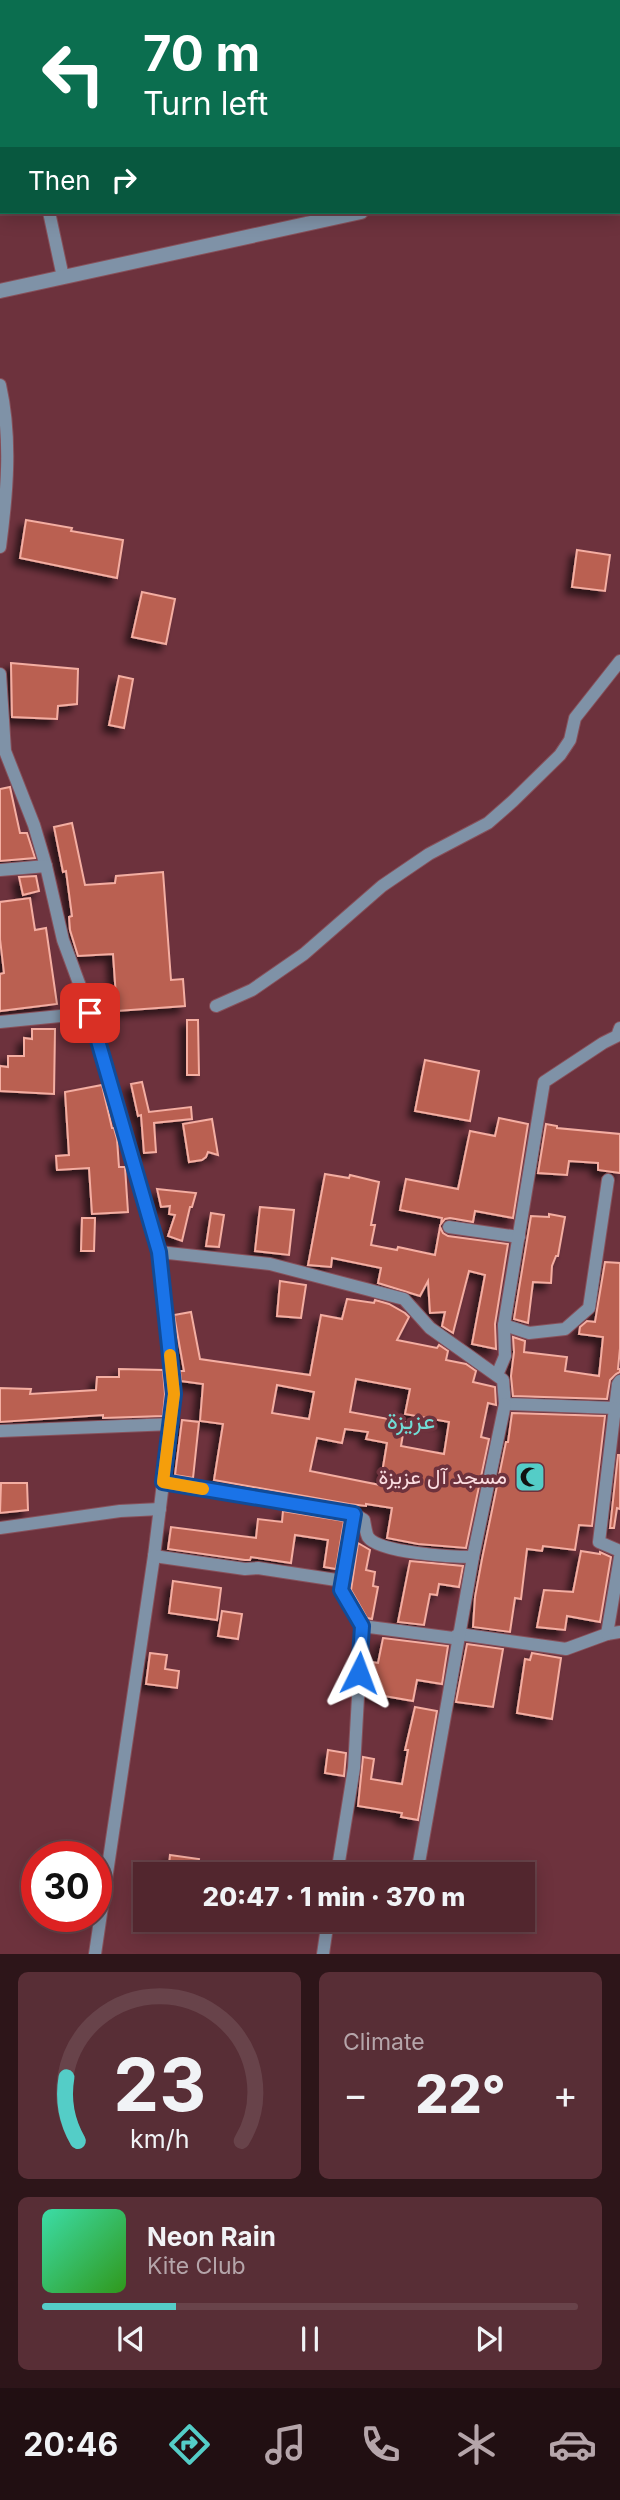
<!DOCTYPE html>
<meta charset="utf-8">
<style>
body{margin:0;font-family:Inter,Vazirmatn,sans-serif;background:#582e36;color:#f1f3f6;height:100vh;display:flex;flex-direction:column;font-size:26px;white-space:nowrap}
*{box-sizing:border-box;margin:0}
p{font-size:23px;color:#b5a5aa}
.icon{flex:none;width:38px;height:38px;fill:none;stroke:currentColor;stroke-width:2;stroke-linecap:round;stroke-linejoin:round}
.map{position:relative;height:1954px;overflow:hidden}
.side{display:flex;flex-direction:column;gap:18px;padding:18px;background:#2d1519;flex:1}
.side>*{flex:none}
.banner{position:absolute;left:0px;top:0px;width:621px;height:214px;box-shadow:0 4px 18px #0003,0 0 0 2px #68434a;background:#0b6e4f;color:#fff;overflow:hidden}
.speed{position:absolute;left:21px;top:1841px;display:flex;gap:14px;font-size:35px;font-weight:700;text-align:center}
.speed>*{display:grid;place-content:center;width:91px;height:91px;border-radius:50%;background:#52262e;box-shadow:0 4px 18px #0003,0 0 0 2px #68434a;line-height:1}
.speed .limit{border:10px solid #d22;background:#fff;color:#111}
.pin{position:absolute;display:grid;place-items:center;width:60px;height:60px;color:#fff;margin:-30px;border-radius:14px;box-shadow:0 4px 10px #0006}
.me{position:absolute;width:77px;margin:-38px;rotate:3deg;stroke-linejoin:round;filter:drop-shadow(0 0 5px #0008)}
.turn{display:flex;align-items:center;gap:24px;height:147px;padding:0 28px;font-size:32px}
.turn .icon{width:91px;height:91px;stroke-width:2.5}
.turn b{display:block;font-size:49px;line-height:60px}
.then{display:flex;align-items:center;height:66px;padding:0 28px;background:#0003;gap:14px;font-size:26px}
.big{font-size:52px;font-weight:800;line-height:1.1}
.side .tile{flex:1;display:flex;flex-direction:column;justify-content:center;gap:10px;min-width:0;padding:0 24px;border-radius:10px;background:#582e36}
.side .dial{align-items:center;gap:0}
.dial svg{height:182px;overflow:visible;fill:none;stroke:#68434a;stroke-width:7;stroke-linecap:round;text-anchor:middle}
.dial text{fill:#f1f3f6;stroke:none}
.song{display:flex;align-items:center;gap:21px}
.cover{width:84px;height:84px;border-radius:10px;background:linear-gradient(135deg,hsl(160 70% 55%),hsl(110 70% 35%))}
.played{height:7px;border-radius:4px;background:linear-gradient(90deg,#54cdc7 25%,#68434a 25%)}
.keys{display:flex;justify-content:space-around;direction:ltr}
.heat{display:flex;justify-content:space-between;align-items:center;font-size:38px;direction:ltr}
.side .tiles{flex:1;display:grid;gap:18px;grid-template-columns:1fr 1fr}
.tile:last-child{grid-column:span 2}
.trip{position:absolute;left:133px;top:1862px;width:402px;height:70px;border-radius:0px;background:#52262e;box-shadow:0 4px 18px #0003,0 0 0 2px #68434a;font-weight:800;line-height:70px;text-align:center}
.menu{display:flex;height:112px;justify-content:space-around;align-items:center;background:#210f12;color:#b5a5aa}
.menu .icon{width:49px;height:49px}
.menu .on{color:#54cdc7}
.menu b{font-size:32px;color:#f1f3f6}
.map>svg:first-child{display:block}
</style>
<div class="map">
<svg width="620" height="1954" viewBox="0 0 620 1954">
<defs>
<filter id="shadow"><feDropShadow dx="-6" dy="6" stdDeviation="3.5" flood-color="#0009"/></filter>
</defs>
<rect width="100%" height="100%" fill="#6d323d"/>
<!-- building -->
<g fill="#ba6051" stroke="#f4aea2" stroke-width="2" fill-rule="evenodd" filter="url(#shadow)">
<path d="M 26,520 L 72,528 L 71,531 L 123,540 L 117,578 L 20,558 Z"/>
<path d="M 577,550 L 610,555 L 605,591 L 572,587 Z"/>
<path d="M 142,592 L 175,599 L 166,644 L 132,637 Z"/>
<path d="M 11,663 L 78,669 L 77,704 L 58,706 L 57,719 L 12,717 Z"/>
<path d="M 119,676 L 133,679 L 124,728 L 109,725 Z"/>
<path d="M 10,787 L 20,833 L 27,833 L 35,858 L 0,861 L 0,789 Z"/>
<path d="M 72,823 L 85,885 L 115,883 L 116,876 L 163,872 L 171,980 L 183,979 L 185,1006 L 117,1011 L 113,954 L 78,956 L 70,930 L 69,917 L 72,916 L 66,871 L 63,872 L 54,827 Z"/>
<path d="M 36,876 L 39,891 L 23,895 L 19,877 Z"/>
<path d="M 30,898 L 35,930 L 46,928 L 57,1004 L 0,1011 L 0,974 L 4,973 L 0,939 L 0,902 Z"/>
<path d="M 187,1020 L 198,1020 L 199,1075 L 187,1075 Z"/>
<path d="M 32,1029 L 55,1029 L 54,1094 L 0,1091 L 0,1066 L 8,1067 L 8,1056 L 24,1056 L 24,1038 L 32,1039 Z"/>
<path d="M 425,1060 L 479,1071 L 470,1121 L 415,1111 Z"/>
<path d="M 142,1082 L 149,1112 L 191,1107 L 192,1119 L 154,1123 L 156,1152 L 144,1153 L 141,1115 L 138,1116 L 131,1084 Z"/>
<path d="M 102,1085 L 112,1128 L 114,1128 L 117,1139 L 119,1167 L 125,1167 L 128,1212 L 92,1214 L 89,1168 L 57,1170 L 56,1156 L 69,1155 L 65,1092 Z"/>
<path d="M 499,1118 L 528,1124 L 513,1218 L 475,1211 L 473,1222 L 450,1218 L 445,1219 L 441,1224 L 442,1218 L 400,1210 L 406,1179 L 458,1189 L 470,1131 L 495,1136 Z"/>
<path d="M 212,1119 L 218,1155 L 208,1152 L 206,1157 L 202,1160 L 189,1162 L 183,1124 Z"/>
<path d="M 546,1124 L 557,1126 L 557,1128 L 620,1134 L 620,1173 L 598,1170 L 598,1163 L 569,1161 L 567,1175 L 538,1173 Z"/>
<path d="M 325,1174 L 349,1178 L 350,1175 L 379,1182 L 371,1225 L 375,1225 L 371,1245 L 397,1250 L 398,1247 L 435,1255 L 440,1227 L 443,1233 L 448,1236 L 508,1244 L 495,1324 L 496,1349 L 472,1344 L 485,1275 L 469,1271 L 453,1333 L 442,1326 L 445,1312 L 430,1313 L 428,1281 L 420,1296 L 378,1283 L 381,1268 L 332,1258 L 331,1267 L 308,1265 Z"/>
<path d="M 157,1189 L 196,1193 L 192,1207 L 190,1207 L 182,1241 L 168,1236 L 175,1215 L 169,1214 L 170,1206 L 161,1207 Z"/>
<path d="M 260,1207 L 294,1210 L 289,1255 L 255,1251 Z"/>
<path d="M 211,1213 L 224,1215 L 219,1247 L 206,1246 Z"/>
<path d="M 549,1214 L 565,1217 L 558,1256 L 556,1256 L 552,1266 L 551,1283 L 533,1282 L 528,1323 L 514,1319 L 531,1216 L 549,1217 Z"/>
<path d="M 82,1218 L 95,1218 L 94,1251 L 81,1251 Z"/>
<path d="M 605,1262 L 620,1263 L 620,1348 L 618,1369 L 620,1369 L 620,1372 L 616,1374 L 610,1380 L 607,1399 L 513,1396 L 511,1376 L 514,1352 L 513,1337 L 525,1341 L 524,1352 L 567,1357 L 565,1371 L 599,1376 L 603,1337 L 579,1334 L 580,1327 L 587,1321 L 595,1322 Z"/>
<path d="M 280,1281 L 306,1285 L 301,1318 L 277,1316 Z"/>
<path d="M 347,1299 L 374,1303 L 375,1300 L 389,1304 L 405,1313 L 409,1317 L 397,1340 L 437,1348 L 439,1345 L 448,1351 L 446,1360 L 466,1364 L 476,1371 L 473,1382 L 495,1387 L 496,1405 L 488,1403 L 481,1437 L 489,1439 L 466,1548 L 418,1544 L 387,1538 L 392,1508 L 366,1504 L 366,1506 L 349,1504 L 214,1480 L 223,1424 L 200,1421 L 203,1384 L 181,1381 L 180,1371 L 184,1371 L 174,1315 L 191,1312 L 200,1359 L 310,1375 L 321,1315 L 342,1319 ZM 356,1379 L 410,1389 L 405,1414 L 449,1422 L 444,1454 L 401,1446 L 405,1422 L 350,1412 ZM 277,1385 L 314,1392 L 309,1419 L 272,1413 ZM 345,1429 L 368,1432 L 366,1439 L 387,1443 L 380,1485 L 310,1471 L 317,1438 L 342,1443 Z"/>
<path d="M 119,1369 L 163,1370 L 165,1394 L 163,1416 L 103,1418 L 103,1415 L 0,1422 L 0,1388 L 31,1389 L 30,1394 L 96,1390 L 97,1377 L 119,1377 Z"/>
<path d="M 512,1413 L 605,1416 L 592,1526 L 579,1525 L 575,1550 L 543,1546 L 542,1551 L 527,1549 L 521,1599 L 515,1598 L 510,1632 L 473,1627 L 475,1597 L 482,1559 L 506,1442 L 508,1442 Z"/>
<path d="M 182,1420 L 199,1422 L 193,1478 L 175,1475 Z"/>
<path d="M 618,1455 L 620,1455 L 620,1509 L 617,1508 L 614,1528 L 610,1528 Z"/>
<path d="M 1,1483 L 27,1483 L 28,1510 L 0,1513 Z"/>
<path d="M 283,1511 L 344,1521 L 336,1569 L 324,1567 L 328,1540 L 295,1535 L 291,1563 L 251,1557 L 250,1560 L 245,1560 L 168,1549 L 171,1527 L 256,1538 L 258,1519 L 282,1522 Z"/>
<path d="M 358,1543 L 370,1550 L 366,1570 L 375,1572 L 373,1586 L 378,1587 L 372,1619 L 367,1618 L 351,1590 Z"/>
<path d="M 581,1551 L 600,1554 L 600,1552 L 611,1557 L 600,1622 L 567,1616 L 565,1630 L 537,1627 L 544,1590 L 573,1592 Z"/>
<path d="M 410,1561 L 463,1566 L 459,1587 L 439,1584 L 437,1595 L 430,1594 L 424,1625 L 398,1622 Z"/>
<path d="M 173,1581 L 221,1588 L 217,1620 L 169,1613 Z"/>
<path d="M 222,1611 L 242,1614 L 238,1639 L 218,1636 Z"/>
<path d="M 383,1638 L 448,1646 L 442,1684 L 417,1680 L 413,1701 L 367,1693 L 371,1662 L 378,1663 Z"/>
<path d="M 467,1644 L 503,1649 L 493,1707 L 456,1702 Z"/>
<path d="M 150,1653 L 167,1655 L 165,1669 L 179,1671 L 177,1688 L 146,1684 Z"/>
<path d="M 532,1653 L 561,1658 L 552,1719 L 517,1713 L 525,1659 L 530,1660 Z"/>
<path d="M 415,1707 L 437,1711 L 418,1820 L 401,1817 L 402,1813 L 358,1806 L 363,1757 L 374,1759 L 371,1779 L 402,1784 L 408,1750 L 405,1750 Z"/>
<path d="M 328,1750 L 346,1753 L 344,1776 L 325,1773 Z"/>
<path d="M 170,1855 L 199,1859 L 197,1874 L 168,1874 Z"/>
</g>
<g fill="none" stroke-linecap="round" stroke-linejoin="round">
<!-- minor casing -->
<g stroke="#87515b" stroke-width="14">
<g id="minor">
<path d="M 3,0 L 3,2"/>
<path d="M 550,0 L 550,2"/>
<path d="M 49,212 L 63,277"/>
<path d="M 0,385 C 12,438 7,494 0,547"/>
<path d="M 0,674 L 5,751 L 34,825 L 46,866 L 63,940 L 90,1013 L 159,1252 L 174,1394 L 154,1556 L 95,1954"/>
<path d="M 0,870 L 46,866"/>
<path d="M 216,1006 L 252,990 L 304,954 L 382,886 L 429,854 L 488,823 L 513,801 L 560,755 L 570,740 L 575,718 L 620,661"/>
<path d="M 0,1022 L 90,1013"/>
<path d="M 449,1227 L 519,1237"/>
<path d="M 159,1252 L 270,1264 L 404,1299 L 430,1328 L 503,1380 L 505,1404 L 615,1408 L 618,1384 L 620,1381"/>
<path d="M 504,1325 L 529,1333 L 565,1329 L 589,1308 L 608,1180"/>
<path d="M 497,1375 L 505,1356 L 504,1325 L 544,1082 L 603,1043 L 617,1036 L 620,1028"/>
<path d="M 615,1408 L 599,1542 L 620,1551"/>
<path d="M 0,1431 L 172,1424"/>
<path d="M 163,1482 L 354,1514 L 364,1520 C 365,1525 366,1533 368,1537 C 379,1553 453,1557 473,1557 L 505,1404"/>
<path d="M 354,1514 L 341,1590 L 362,1626 L 453,1638 L 459,1634 L 566,1649 L 607,1634 L 620,1632"/>
<path d="M 0,1528 L 120,1511 L 160,1509"/>
<path d="M 154,1556 L 245,1569 L 258,1568 L 343,1581"/>
<path d="M 607,1634 L 620,1557"/>
<path d="M 337,1874 L 354,1768 L 362,1626"/>
<path d="M 417,1874 L 473,1557"/>
<path d="M 408,1925 L 409,1920"/>
<path d="M 323,1954 L 328,1920"/>
</g>
</g>
<!-- tertiary casing -->
<g stroke="#87515b" stroke-width="16">
<g id="tertiary">
<path d="M 620,146 L 620,145"/>
<path d="M 0,291 L 361,212"/>
</g>
</g>
<!-- minor -->
<use href="#minor" stroke="#7f92a7" stroke-width="12"/>
<!-- tertiary -->
<use href="#tertiary" stroke="#7f92a7" stroke-width="14"/>
</g>
<g fill="none" stroke-linecap="round" stroke-linejoin="round">
<!-- route casing -->
<g stroke="#114b97" stroke-width="18">
<path id="route" d="M 90,1013 L 159,1252 L 174,1394 L 163,1482 L 354,1514 L 341,1590 L 362,1626 L 359,1673"/>
</g>
<!-- route -->
<use href="#route" stroke="#1a73e8" stroke-width="12"/>
<!-- slow -->
<path stroke="#f59e0b" stroke-width="12" d="M 170,1355 L 174,1394 L 163,1482 L 203,1489"/>
</g>
<!-- icons -->
<defs>
<g id="mosque-square" transform="scale(1.575)"><rect x="-9" y="-9" width="18" height="18" rx="4" fill="#54cdc7" stroke="#6d323d"/><path d="M3.5-4.9A6 6 0 1 0 3.5 4.9A5 5 0 1 1 3.5-4.9Z" fill="#111"/></g>
</defs>
<g fill-rule="evenodd">
<use href="#mosque-square" x="530" y="1477"/>
</g>
<g text-anchor="middle" stroke-width="7" stroke-linejoin="round" paint-order="stroke">
<!-- poi labels -->
<g font-size="21" fill="#fcdee1" stroke="#6d323d" text-anchor="end">
<text x="507" y="1484">مسجد آل عزيزة</text>
</g>
<!-- quarter labels -->
<g font-size="24" fill="#71ddd6" stroke="#6d323d">
<text x="411" y="1429">عزيزة</text>
</g>
</g>
</svg>
<div class="speed"><div class="limit">30</div></div>
<div class="pin" style="left:90px;top:1013px;background:#d93025"><svg class="icon" aria-label="arrive" viewBox="0 0 24 24"><path d="M6 21V4h12l-3 4 3 4H6"/></svg></div>
<svg class="me" style="left:359px;top:1673px" viewBox="-20 -20 40 40"><path d="M0-17L14 15 0 8-14 15z" fill="#1a73e8" stroke="#fff" stroke-width="4"/></svg>
<div class="trip">20:47 · 1 min · 370 m</div>
<div class="banner">
<div class="turn"><svg class="icon" aria-label="left" viewBox="0 0 24 24"><path d="M17 20v-9H6M10 6l-5 5 5 5"/></svg><div><b>70 m</b>Turn left</div></div>
<div class="then">Then<svg class="icon" aria-label="right" viewBox="0 0 24 24"><path d="M7 20v-9h11M14 6l5 5-5 5"/></svg></div>
</div>
</div>
<section class="side">
<div class="tiles">
<div class="tile dial"><svg viewBox="0 0 100 80">
<path d="M14 69A42 42 0 1 1 86 69"/>
<path d="M14 69A42 42 0 0 1 9 41" stroke="#54cdc7"/>
<text x="50" y="56" font-size="32" font-weight="700">23</text>
<text x="50" y="72" font-size="11">km/h</text>
</svg></div>
<div class="tile"><p>Climate</p>
<div class="heat"><a>−</a><b class="big">22°</b><a>+</a></div>
</div>
<div class="tile">
<div class="song"><i class="cover"></i><div><b>Neon Rain</b><p>Kite Club</p></div></div>
<div class="played"></div>
<div class="keys"><svg class="icon" aria-label="previous" viewBox="0 0 24 24"><path d="M18 5L8 12l10 7zM5 5v14"/></svg><svg class="icon" aria-label="pause" viewBox="0 0 24 24"><path d="M8 5v14M16 5v14"/></svg><svg class="icon" aria-label="next" viewBox="0 0 24 24"><path d="M6 5l10 7-10 7zM19 5v14"/></svg></div>
</div>
</div>
</section>
<nav class="menu">
<b>20:46</b>
<svg class="icon on" aria-label="directions" viewBox="0 0 24 24"><path d="M12 3l9 9-9 9-9-9zM9 14v-3h6M13 9l2 2-2 2"/></svg>
<svg class="icon" aria-label="music" viewBox="0 0 24 24"><path d="M9 18V5l10-2v13"/><circle cx="6" cy="18" r="3"/><circle cx="16" cy="16" r="3"/></svg>
<svg class="icon" aria-label="phone" viewBox="0 0 24 24"><path d="M5 4h4l2 5-3 2q2 4 5 5l2-3 5 2v4C11 20 4 13 5 4z"/></svg>
<svg class="icon" aria-label="climate" viewBox="0 0 24 24"><path d="M12 3v18M4 7l16 10M4 17L20 7"/></svg>
<svg class="icon" aria-label="car" viewBox="0 0 24 24"><path d="M5 17H2v-5l4-1 3-4h7l3 4 3 1v5h-3M9 17h6M6 11h13"/><circle cx="7" cy="17" r="2"/><circle cx="17" cy="17" r="2"/></svg>
</nav>
